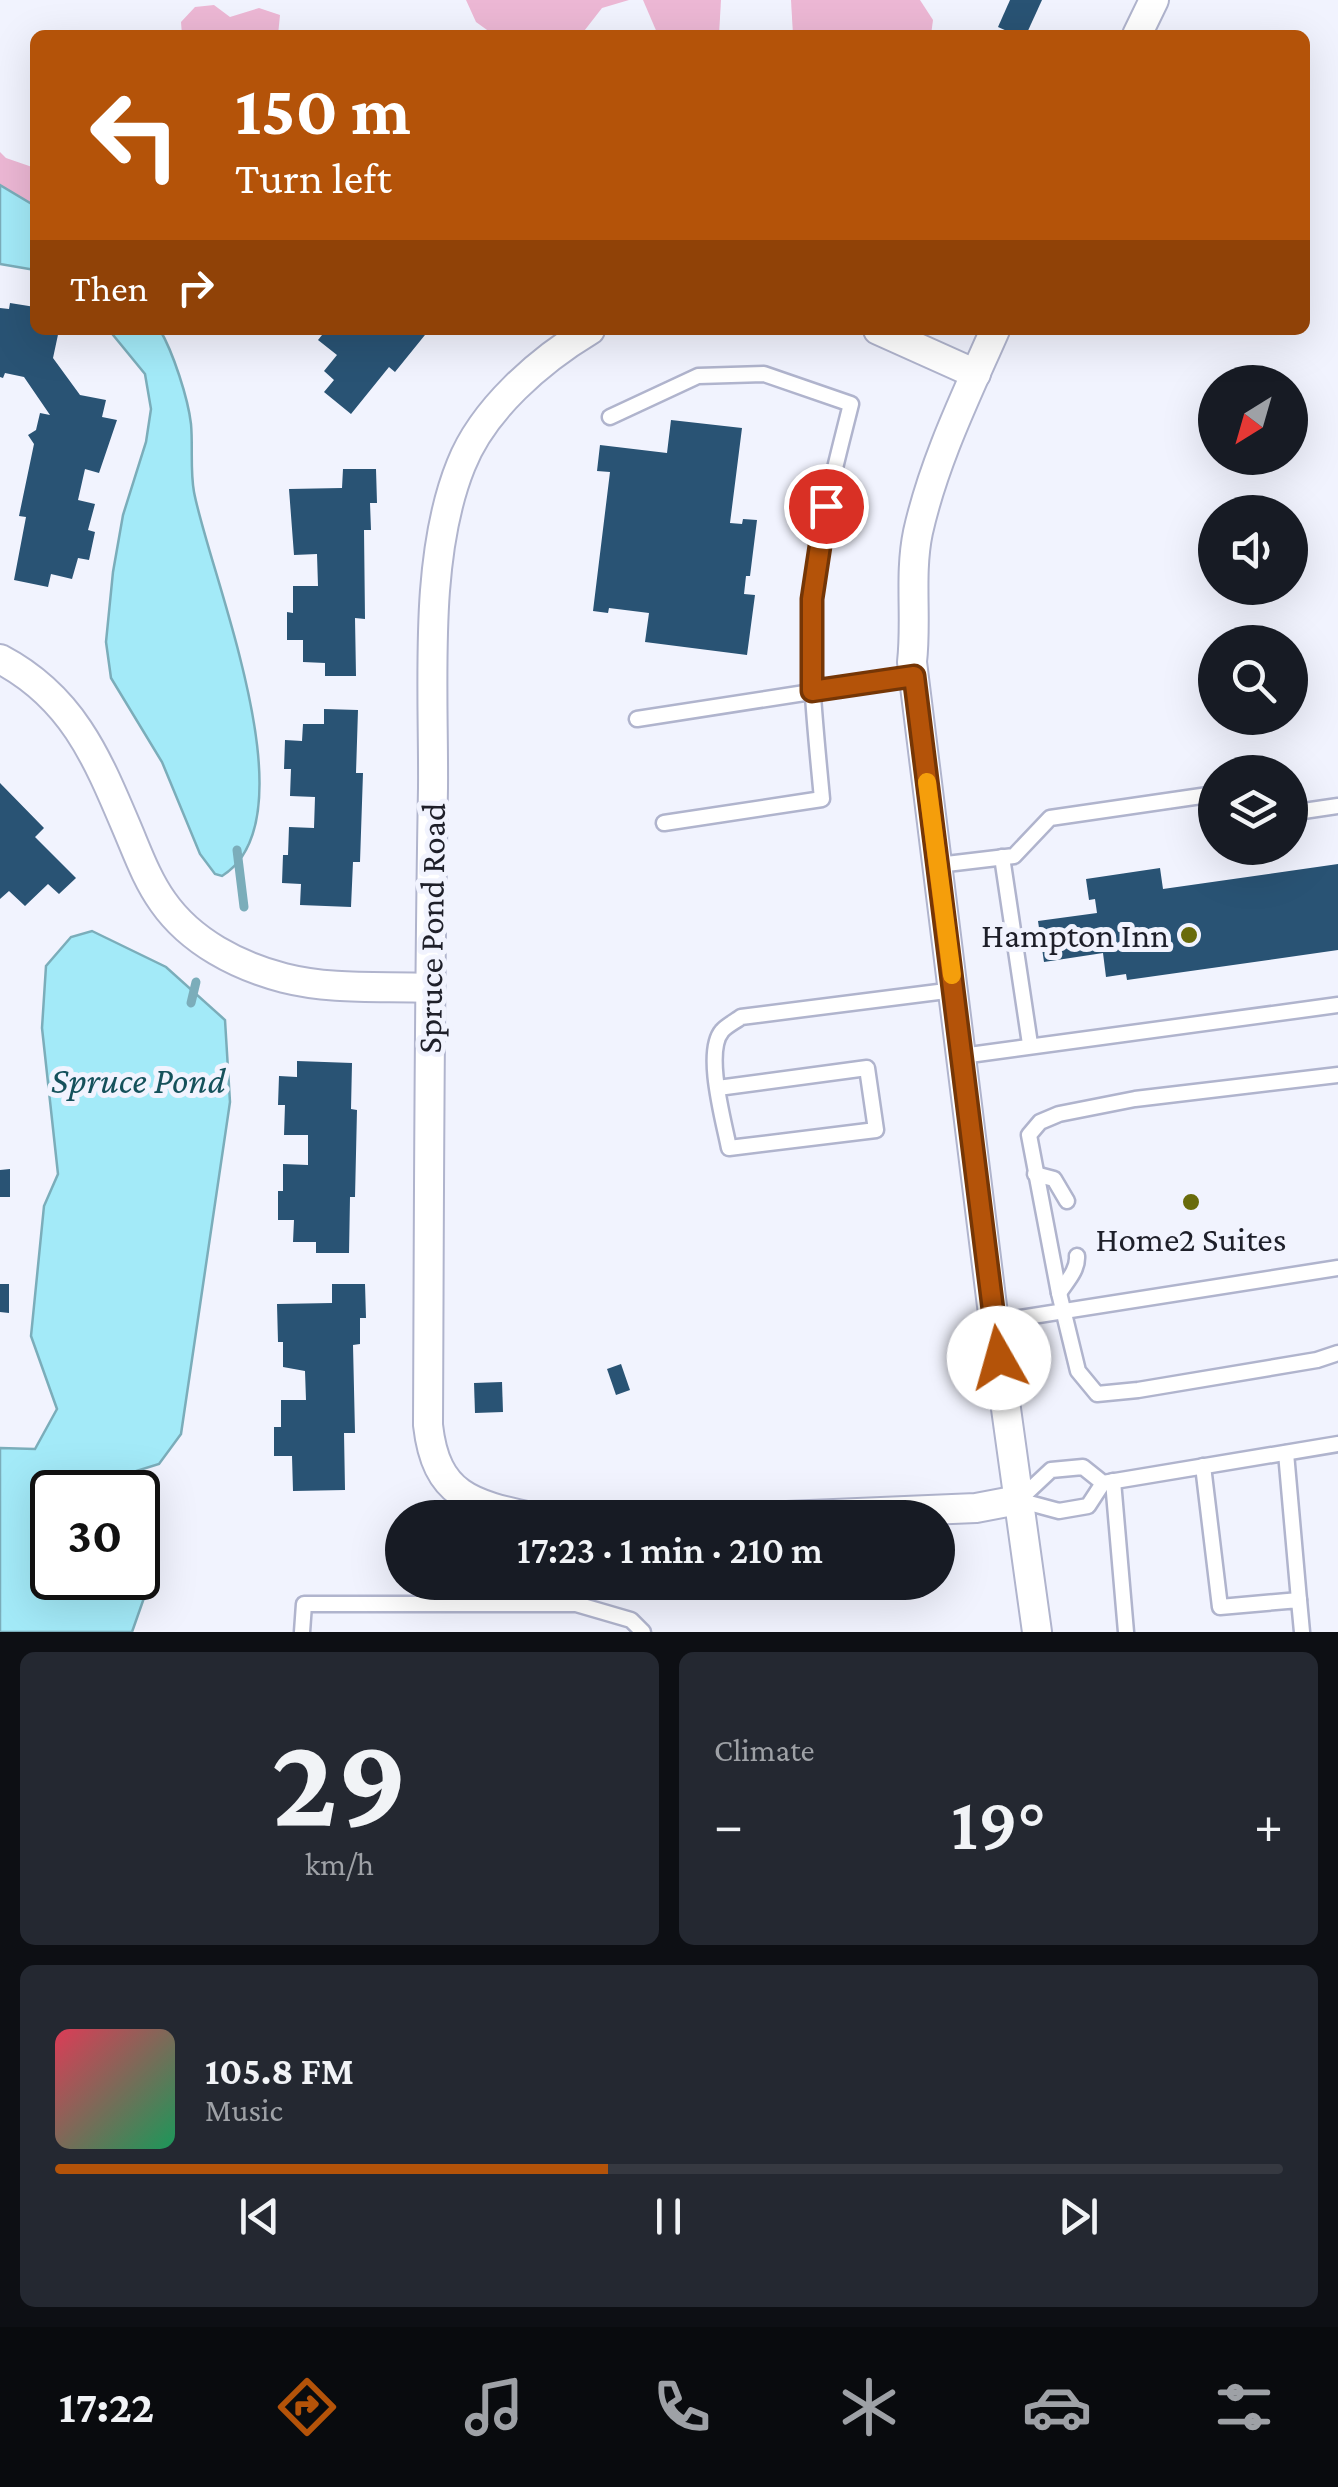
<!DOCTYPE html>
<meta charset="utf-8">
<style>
body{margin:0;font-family:"Crimson Pro",serif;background:#242831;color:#f1f3f6;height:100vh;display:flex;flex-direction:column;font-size:38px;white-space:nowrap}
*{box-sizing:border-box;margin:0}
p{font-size:32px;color:#9ea1a6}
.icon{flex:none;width:55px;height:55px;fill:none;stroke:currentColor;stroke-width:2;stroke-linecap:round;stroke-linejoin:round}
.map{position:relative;height:1632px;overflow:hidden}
.details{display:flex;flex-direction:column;gap:20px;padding:20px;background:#0d0f14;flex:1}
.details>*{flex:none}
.banner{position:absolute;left:30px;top:30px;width:1280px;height:305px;border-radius:15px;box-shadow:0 10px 40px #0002;background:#b45309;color:#fff;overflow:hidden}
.needle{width:65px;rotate:217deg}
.tools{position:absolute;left:1198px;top:365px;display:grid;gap:20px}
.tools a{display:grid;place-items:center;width:110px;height:110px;border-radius:50%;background:#171b24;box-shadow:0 10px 40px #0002;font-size:50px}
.speed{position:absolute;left:30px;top:1470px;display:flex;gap:20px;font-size:50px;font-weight:700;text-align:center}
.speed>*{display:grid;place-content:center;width:130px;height:130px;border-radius:50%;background:#171b24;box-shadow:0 10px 40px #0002;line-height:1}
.speed .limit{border:5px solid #111;border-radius:15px;background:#fff;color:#111}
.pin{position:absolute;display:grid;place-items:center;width:85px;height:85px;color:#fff;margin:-42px;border:5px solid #fff;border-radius:50%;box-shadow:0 2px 10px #0007}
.me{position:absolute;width:110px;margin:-55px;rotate:353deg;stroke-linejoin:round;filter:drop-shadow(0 0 8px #0008)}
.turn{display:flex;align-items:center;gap:35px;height:210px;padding:0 40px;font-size:45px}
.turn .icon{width:130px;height:130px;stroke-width:2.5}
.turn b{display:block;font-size:70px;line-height:85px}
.then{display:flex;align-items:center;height:95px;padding:0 40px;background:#0003;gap:20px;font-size:38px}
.big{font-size:75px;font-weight:600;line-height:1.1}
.details .card{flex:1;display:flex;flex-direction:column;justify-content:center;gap:15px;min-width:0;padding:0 35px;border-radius:15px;background:#242831}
.details .dial{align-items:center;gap:0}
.dial b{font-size:130px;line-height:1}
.song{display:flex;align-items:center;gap:30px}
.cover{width:120px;height:120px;border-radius:15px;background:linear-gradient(135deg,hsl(350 70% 55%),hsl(150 70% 35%))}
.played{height:10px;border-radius:5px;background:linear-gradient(90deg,#b45309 45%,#363941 45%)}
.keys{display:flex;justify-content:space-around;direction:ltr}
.heat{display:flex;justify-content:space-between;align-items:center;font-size:55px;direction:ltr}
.details .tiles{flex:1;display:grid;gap:20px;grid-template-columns:1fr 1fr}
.card:last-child{grid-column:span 2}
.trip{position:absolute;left:385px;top:1500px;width:570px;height:100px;border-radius:50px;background:#171b24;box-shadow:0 10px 40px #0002;font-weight:600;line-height:100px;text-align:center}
.tab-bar{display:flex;height:160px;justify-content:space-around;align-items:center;background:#090b0e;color:#9ea1a6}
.tab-bar .icon{width:70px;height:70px}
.tab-bar .active{color:#b45309}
.tab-bar b{font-size:45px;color:#f1f3f6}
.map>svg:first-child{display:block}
</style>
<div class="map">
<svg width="1338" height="1632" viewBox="0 0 1338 1632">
<rect width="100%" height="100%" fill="#f1f3fe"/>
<!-- green -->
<g fill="#ecb7d4">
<path d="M 466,0 L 629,0 L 602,8 L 581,35 L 494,35 L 476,22 Z"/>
<path d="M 643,0 L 721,0 L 719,35 L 658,35 Z"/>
<path d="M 791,0 L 920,0 L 933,20 L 931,35 L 793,35 Z"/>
<path d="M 214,5 L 230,17 L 259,8 L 280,15 L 278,35 L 182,35 L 181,22 L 195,7 Z"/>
<path d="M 0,152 L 6,158 L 35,168 L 35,206 L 0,185 Z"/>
</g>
<!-- water -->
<g fill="#a3eaf8" stroke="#7badba" stroke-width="2.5">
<path d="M 0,185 L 35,206 L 35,270 L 0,264 Z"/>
<path d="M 109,330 L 160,330 C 173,352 188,398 191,424 C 193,446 190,470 194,492 C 210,576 314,819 222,876 L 215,874 L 200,854 L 162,762 L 111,678 L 106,642 L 113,572 L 123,515 L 146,442 L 151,409 L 145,374 Z"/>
<path d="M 92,931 L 166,967 L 225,1020 L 230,1102 L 181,1434 L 159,1464 L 114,1478 L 114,1492 L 52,1492 L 52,1578 L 138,1578 L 138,1574 L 144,1598 L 132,1632 L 0,1632 L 0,1448 L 35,1449 L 57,1409 L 31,1336 L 44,1206 L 58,1174 L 42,1028 L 46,966 L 71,937 Z"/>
</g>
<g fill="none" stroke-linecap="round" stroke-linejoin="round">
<!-- stream -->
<g stroke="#7badba" stroke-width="9">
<path d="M 237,850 L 244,907"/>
<path d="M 191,1003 L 196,982"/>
</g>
</g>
<!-- building -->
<g fill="#295374">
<path d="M 1010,0 L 1042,0 L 1026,35 L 1016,35 L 998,27 Z"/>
<path d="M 10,303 L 35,307 L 35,330 L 59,330 L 53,358 L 80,395 L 106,400 L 102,417 L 117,420 L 99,473 L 85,469 L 78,500 L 95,504 L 88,530 L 95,532 L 89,560 L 78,558 L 72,579 L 51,574 L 48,587 L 14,580 L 26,517 L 19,516 L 34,444 L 28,435 L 36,430 L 40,413 L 50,415 L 24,377 L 5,373 L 3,378 L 0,377 L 0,308 L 9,309 Z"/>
<path d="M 326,330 L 429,330 L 395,372 L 389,367 L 351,414 L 324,392 L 334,380 L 324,371 L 337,355 L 318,340 Z"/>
<path d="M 671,420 L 742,428 L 730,523 L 742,524 L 743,519 L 757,520 L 750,576 L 746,576 L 744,594 L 755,595 L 747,655 L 645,642 L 649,613 L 609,608 L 608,613 L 593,611 L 610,472 L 597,471 L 600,445 L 667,453 Z"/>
<path d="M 343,469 L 376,469 L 377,503 L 370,503 L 371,530 L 364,530 L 365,619 L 355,618 L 356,676 L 325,676 L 325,663 L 303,662 L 303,640 L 287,640 L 287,612 L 293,613 L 293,586 L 318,586 L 317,554 L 294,555 L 289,489 L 342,488 Z"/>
<path d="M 324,709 L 358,710 L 356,773 L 363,773 L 360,862 L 353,862 L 351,907 L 300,905 L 301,884 L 282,883 L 283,855 L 288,855 L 289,827 L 314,828 L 315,797 L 290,796 L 291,769 L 284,769 L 285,740 L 302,741 L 303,724 L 324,724 Z"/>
<path d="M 0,783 L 44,828 L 35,837 L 76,878 L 59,894 L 48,884 L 25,906 L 9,891 L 0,899 Z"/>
<path d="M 1338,864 L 1338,950 L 1127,980 L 1126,974 L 1106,977 L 1103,953 L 1044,962 L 1038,921 L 1097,913 L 1095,899 L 1089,900 L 1086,879 L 1160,868 L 1163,889 Z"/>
<path d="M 297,1061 L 352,1063 L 351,1109 L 357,1110 L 355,1197 L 350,1197 L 349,1253 L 316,1253 L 316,1242 L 293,1242 L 294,1220 L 278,1220 L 278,1191 L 283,1191 L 283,1164 L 308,1165 L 308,1135 L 284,1135 L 285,1105 L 278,1105 L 279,1076 L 297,1077 Z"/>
<path d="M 10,1169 L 10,1197 L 0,1197 L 0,1170 Z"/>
<path d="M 0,1284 L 9,1284 L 9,1313 L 0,1312 Z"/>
<path d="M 332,1284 L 365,1284 L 366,1318 L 360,1318 L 360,1344 L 353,1345 L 355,1433 L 344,1433 L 345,1490 L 293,1491 L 292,1456 L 274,1456 L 274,1427 L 281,1427 L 281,1400 L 306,1400 L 305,1371 L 283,1367 L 283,1342 L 278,1342 L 277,1304 L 332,1303 Z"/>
<path d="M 621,1364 L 630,1390 L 616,1395 L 607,1369 Z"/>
<path d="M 502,1382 L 503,1412 L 475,1413 L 474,1383 Z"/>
</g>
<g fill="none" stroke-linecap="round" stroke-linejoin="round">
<!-- lane casing -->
<g stroke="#b0b4cd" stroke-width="19">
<g id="lane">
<path d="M 610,417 L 698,376 L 764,374 L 851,404 C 835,468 817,533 812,600 C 808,666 816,733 822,799 L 664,823"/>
<path d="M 637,719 L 914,676"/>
<path d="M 1290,813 L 1338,806"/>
<path d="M 1002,857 L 1030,1044"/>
<path d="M 938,865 L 1014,856 L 1050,818 L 1215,794"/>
<path d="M 962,1056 L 1338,1005"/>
<path d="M 1338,1075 L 1135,1099 L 1059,1114 L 1040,1122 L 1029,1135 L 1059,1293 L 1078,1371 L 1097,1394 L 1138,1390 L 1317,1360 L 1338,1353"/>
<path d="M 718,1088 L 867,1068 L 876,1130 L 729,1148 C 724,1122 704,1052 722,1031 C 726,1026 736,1021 741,1017 L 954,990"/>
<path d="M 1035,1174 L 1054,1179 L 1067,1201"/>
<path d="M 1059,1293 C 1067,1281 1078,1270 1077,1256"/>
<path d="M 994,1322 L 1338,1268"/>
<path d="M 1286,1453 L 1299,1600"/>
<path d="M 1203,1466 L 1220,1607 L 1299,1600 L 1302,1632"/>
<path d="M 1113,1481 L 1126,1632"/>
<path d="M 1018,1500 L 1059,1511 L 1088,1506 L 1103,1483"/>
<path d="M 1019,1500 L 1051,1470 L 1083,1467 L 1103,1483 L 1338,1444"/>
<path d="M 302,1632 L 304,1604 L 576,1604 L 631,1620 L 643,1632"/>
</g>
</g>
<!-- street casing -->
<g stroke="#b0b4cd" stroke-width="32">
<g id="street">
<path d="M 1137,35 L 1154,0"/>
<path d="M 878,330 L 976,374"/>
<path d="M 995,330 C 966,396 934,461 918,532 C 909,575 917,619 912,662 L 994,1322 L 1037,1632"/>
<path d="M 0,659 C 74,698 98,760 129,833 C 139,857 148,881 163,902 C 191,942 238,966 284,978 C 331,990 381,986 429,988"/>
<path d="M 535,1518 C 471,1504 436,1496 428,1425 C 429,1213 429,1001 433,788 C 434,687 423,559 461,465 C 483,409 540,360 590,330"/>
<path d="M 738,1518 L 976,1508 L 1018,1500"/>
</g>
</g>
<!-- lane -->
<use href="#lane" stroke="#fff" stroke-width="14"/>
<!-- street -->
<use href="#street" stroke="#fff" stroke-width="28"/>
</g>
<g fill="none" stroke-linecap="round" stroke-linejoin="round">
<!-- route casing -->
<g stroke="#753606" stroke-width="25">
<path id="route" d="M 826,506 L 812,599 L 812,691 L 914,676 L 999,1358"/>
</g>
<!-- route -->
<use href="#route" stroke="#b45309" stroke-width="18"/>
<!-- slow -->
<path stroke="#f59e0b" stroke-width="18" d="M 927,782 L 952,975"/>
</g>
<!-- markers -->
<g fill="#696b0b" stroke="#f1f3fe" stroke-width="4">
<circle cx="1189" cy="935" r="10"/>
<circle cx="1191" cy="1202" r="10"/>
</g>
<g text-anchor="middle" stroke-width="10" stroke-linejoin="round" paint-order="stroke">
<!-- street labels -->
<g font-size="35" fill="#1e1f29" stroke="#f1f3fe">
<text transform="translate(431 928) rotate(-89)" y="12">Spruce Pond Road</text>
</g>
<!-- poi labels -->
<g font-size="35" fill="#1e1f29" stroke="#f1f3fe" text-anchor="end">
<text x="1169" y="947">Hampton Inn</text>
<text x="1191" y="1251" text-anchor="middle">Home2 Suites</text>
</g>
<!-- water labels -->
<g font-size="38" font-style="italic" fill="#15515b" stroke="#f1f3fe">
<text x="138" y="1093">Spruce Pond</text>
</g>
</g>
</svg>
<div class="tools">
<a><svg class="needle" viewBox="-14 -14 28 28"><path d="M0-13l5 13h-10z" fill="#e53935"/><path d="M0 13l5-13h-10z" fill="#9ea1a6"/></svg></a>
<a><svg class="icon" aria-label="sound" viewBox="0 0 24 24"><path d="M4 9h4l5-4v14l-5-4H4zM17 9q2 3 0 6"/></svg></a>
<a><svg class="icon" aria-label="search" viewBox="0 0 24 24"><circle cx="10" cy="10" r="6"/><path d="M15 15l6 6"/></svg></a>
<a><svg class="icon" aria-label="layers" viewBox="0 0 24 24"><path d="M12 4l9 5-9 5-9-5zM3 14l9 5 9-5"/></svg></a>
</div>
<div class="speed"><div class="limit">30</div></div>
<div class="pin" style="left:826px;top:506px;background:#d93025"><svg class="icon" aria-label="arrive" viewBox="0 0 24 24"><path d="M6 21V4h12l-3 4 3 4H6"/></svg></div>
<svg class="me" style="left:999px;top:1358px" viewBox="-20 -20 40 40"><circle r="19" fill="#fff"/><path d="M0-13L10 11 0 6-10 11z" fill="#b45309"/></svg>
<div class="trip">17:23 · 1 min · 210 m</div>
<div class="banner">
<div class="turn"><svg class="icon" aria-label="left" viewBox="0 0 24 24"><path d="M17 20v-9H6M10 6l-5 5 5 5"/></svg><div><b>150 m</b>Turn left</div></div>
<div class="then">Then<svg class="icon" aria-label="right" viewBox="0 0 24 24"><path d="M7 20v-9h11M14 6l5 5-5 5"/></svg></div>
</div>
</div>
<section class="details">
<div class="tiles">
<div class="card dial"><b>29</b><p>km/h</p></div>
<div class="card"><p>Climate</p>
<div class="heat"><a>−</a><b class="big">19°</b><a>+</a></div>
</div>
<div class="card">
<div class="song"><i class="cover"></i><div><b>105.8 FM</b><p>Music</p></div></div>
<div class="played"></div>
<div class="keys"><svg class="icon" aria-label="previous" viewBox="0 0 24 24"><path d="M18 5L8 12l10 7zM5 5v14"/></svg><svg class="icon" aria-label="pause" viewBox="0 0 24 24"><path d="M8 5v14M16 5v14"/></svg><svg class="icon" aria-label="next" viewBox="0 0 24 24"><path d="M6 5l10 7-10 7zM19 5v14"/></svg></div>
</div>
</div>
</section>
<nav class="tab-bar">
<b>17:22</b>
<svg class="icon active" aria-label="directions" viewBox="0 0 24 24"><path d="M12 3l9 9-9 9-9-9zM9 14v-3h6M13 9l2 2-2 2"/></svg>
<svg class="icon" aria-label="music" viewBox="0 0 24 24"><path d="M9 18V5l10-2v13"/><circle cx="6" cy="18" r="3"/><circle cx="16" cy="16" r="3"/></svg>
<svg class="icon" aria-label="phone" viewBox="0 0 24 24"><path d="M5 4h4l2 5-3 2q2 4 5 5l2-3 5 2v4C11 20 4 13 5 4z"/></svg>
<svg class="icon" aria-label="climate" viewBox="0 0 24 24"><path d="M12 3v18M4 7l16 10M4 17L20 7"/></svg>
<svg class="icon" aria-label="car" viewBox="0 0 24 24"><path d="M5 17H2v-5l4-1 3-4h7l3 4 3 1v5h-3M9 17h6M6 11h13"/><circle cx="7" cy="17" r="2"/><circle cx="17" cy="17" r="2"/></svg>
<svg class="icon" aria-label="filters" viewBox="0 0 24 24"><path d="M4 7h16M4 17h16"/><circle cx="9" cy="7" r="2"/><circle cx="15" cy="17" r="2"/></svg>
</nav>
